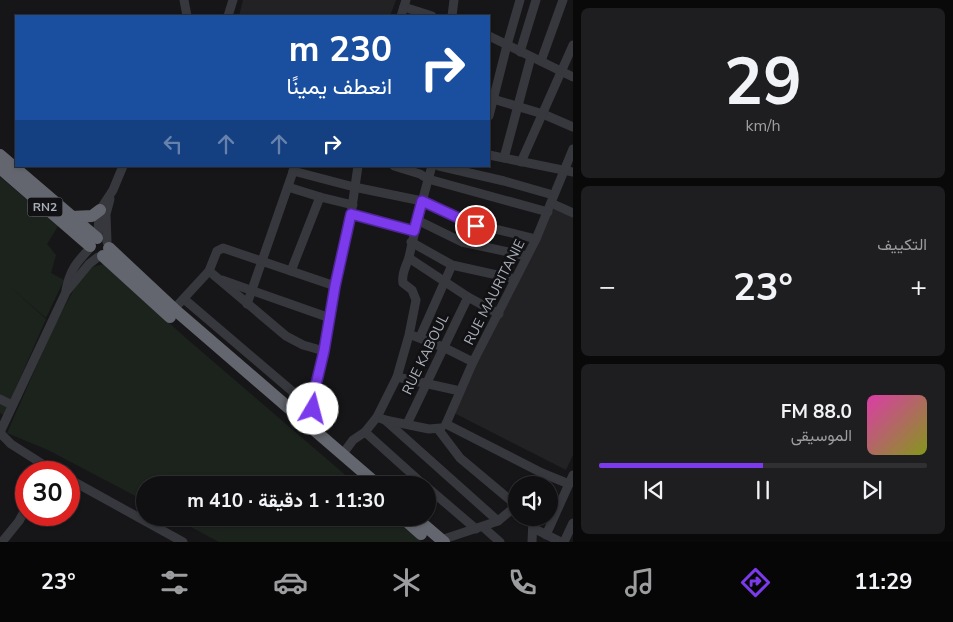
<!DOCTYPE html>
<html lang="ar">
<meta charset="utf-8">
<style>
body{margin:0;font-family:"Nunito Sans",Vazirmatn,sans-serif;background:#1e1e20;color:#f1f3f6;direction:rtl;height:100vh;display:flex;flex-direction:column;font-size:19px;white-space:nowrap}
*{box-sizing:border-box;margin:0}
p{font-size:16px;color:#9c9d9f}
.icon{flex:none;width:28px;height:28px;fill:none;stroke:currentColor;stroke-width:2;stroke-linecap:round;stroke-linejoin:round}
.map{position:relative;flex:1;overflow:hidden;direction:ltr}
.side{display:flex;flex-direction:column;gap:8px;padding:8px;background:#09090a;width:380px}
.side>*{flex:none}
.top-card{position:absolute;left:15px;top:15px;width:475px;height:152px;border-radius:0px;box-shadow:0 1px 4px #0004,0 0 0 1px #303032;direction:rtl;background:#1a4fa0;color:#fff;overflow:hidden}
.controls{position:absolute;left:508px;top:476px;display:grid;gap:10px}
.controls a{display:grid;place-items:center;width:50px;height:50px;border-radius:50%;background:#101012;box-shadow:0 1px 4px #0004,0 0 0 1px #303032;font-size:25px}
.speed{position:absolute;left:15px;top:461px;display:flex;gap:10px;font-size:25px;font-weight:700;text-align:center}
.speed>*{display:grid;place-content:center;width:65px;height:65px;border-radius:50%;background:#101012;box-shadow:0 1px 4px #0004,0 0 0 1px #303032;line-height:1}
.speed .limit{border:8px solid #d22;background:#fff;color:#111}
.pin{position:absolute;display:grid;place-items:center;width:42px;height:42px;color:#fff;margin:-21px;border:2px solid #fff;border-radius:50%;box-shadow:0 1px 5px #0007}
.me{position:absolute;width:55px;margin:-28px;rotate:8deg;stroke-linejoin:round;filter:drop-shadow(0 0 4px #0008)}
.turn{display:flex;align-items:center;gap:18px;height:105px;padding:0 15px;font-size:22px}
.turn .icon{width:65px;height:65px;stroke-width:2.5}
.turn b{display:block;font-size:35px;line-height:42px}
.lanes{display:flex;align-items:center;height:48px;padding:0 15px;background:#0003;justify-content:center;gap:25px;direction:ltr}
.lanes .off{opacity:.35}
.big{font-size:38px;font-weight:700;line-height:1.1}
.side .card{flex:1;display:flex;flex-direction:column;justify-content:center;gap:8px;min-width:0;padding:0 18px;border-radius:8px;background:#1e1e20}
.side .dial{align-items:center;gap:0}
.dial b{font-size:65px;line-height:1}
.song{display:flex;align-items:center;gap:15px}
.cover{width:60px;height:60px;border-radius:8px;background:linear-gradient(135deg,hsl(320 70% 55%),hsl(70 70% 35%))}
.played{height:5px;border-radius:2px;background:linear-gradient(90deg,#7c3aed 50%,#303032 50%)}
.keys{display:flex;justify-content:space-around;direction:ltr}
.heat{display:flex;justify-content:space-between;align-items:center;font-size:28px;direction:ltr}
.trip{position:absolute;left:136px;top:476px;width:300px;height:50px;border-radius:25px;background:#101012;box-shadow:0 1px 4px #0004,0 0 0 1px #303032;font-weight:700;line-height:50px;text-align:center;direction:rtl}
.tab-bar{display:flex;height:80px;justify-content:space-around;align-items:center;background:#060607;color:#9c9d9f}
.tab-bar .icon{width:35px;height:35px}
.tab-bar .selected{color:#7c3aed}
.tab-bar b{font-size:22px;color:#f1f3f6}
main{display:flex;flex:1;min-height:0}
.map>svg:first-child{display:block}
</style>
<main>
<section class="side">
<div class="card dial"><b>29</b><p>km/h</p></div>
<div class="card"><p>التكييف</p>
<div class="heat"><a>−</a><b class="big">23°</b><a>+</a></div>
</div>
<div class="card">
<div class="song"><i class="cover"></i><div><b>88.0 FM</b><p>الموسيقى</p></div></div>
<div class="played"></div>
<div class="keys"><svg class="icon" aria-label="previous" viewBox="0 0 24 24"><path d="M18 5L8 12l10 7zM5 5v14"/></svg><svg class="icon" aria-label="pause" viewBox="0 0 24 24"><path d="M8 5v14M16 5v14"/></svg><svg class="icon" aria-label="next" viewBox="0 0 24 24"><path d="M6 5l10 7-10 7zM19 5v14"/></svg></div>
</div>
</section>
<div class="map">
<svg width="573" height="542" viewBox="0 0 573 542">
<rect width="100%" height="100%" fill="#161618"/>
<!-- built -->
<g fill="#222225">
<path d="M 243,0 L 396,0 L 390,16 L 239,16 Z"/>
<path d="M 555,206 L 573,215 L 573,455 L 566,470 L 452,412 Z"/>
</g>
<!-- green -->
<g fill="#1c231d">
<path d="M 0,177 L 58,226 L 47,244 L 56,255 L 51,273 L 64,280 L 46,318 L 7,284 L 46,319 L 4,415 L 0,413 Z"/>
<path d="M 104,264 L 187,339 L 357,485 L 145,485 L 145,501 L 48,450 L 7,433 L 55,324 L 85,269 Z"/>
<path d="M 174,518 L 394,518 L 422,542 L 219,542 Z"/>
</g>
<g fill="none" stroke-linecap="round" stroke-linejoin="round">
<!-- minor -->
<g stroke="#37383d" stroke-width="9">
<path d="M 184,0 L 187,16"/>
<path d="M 404,7 L 432,16"/>
<path d="M 228,16 L 233,0"/>
<path d="M 401,16 L 406,0"/>
<path d="M 452,16 L 454,0"/>
<path d="M 489,36 L 573,77"/>
<path d="M 520,52 L 536,0"/>
<path d="M 541,61 L 563,0"/>
<path d="M 493,99 L 543,114 L 573,127"/>
<path d="M 489,116 L 507,45 L 520,0"/>
<path d="M 489,155 L 573,172"/>
<path d="M 504,158 L 531,57"/>
<path d="M 521,162 L 573,45"/>
<path d="M 394,166 L 420,174 L 428,179 L 548,212"/>
<path d="M 439,166 L 504,181 L 553,195"/>
<path d="M 293,171 L 354,187 L 422,201 L 466,222 L 536,239"/>
<path d="M 288,187 L 320,197 L 353,205"/>
<path d="M 551,203 L 573,213"/>
<path d="M 351,214 L 414,231"/>
<path d="M 417,220 L 462,242 L 527,256"/>
<path d="M 97,238 L 100,210 L 113,190 L 123,166"/>
<path d="M 107,242 L 106,214 L 110,199"/>
<path d="M 411,242 L 452,265 L 515,279"/>
<path d="M 409,258 L 468,297 L 499,314"/>
<path d="M 209,271 L 286,336 L 303,345 L 324,351"/>
<path d="M 291,271 L 320,197"/>
<path d="M 222,280 L 330,318"/>
<path d="M 66,290 C 70,270 76,263 90,248"/>
<path d="M 184,299 L 313,409"/>
<path d="M 247,304 L 295,166"/>
<path d="M 174,309 L 209,271 L 217,251 L 223,248 L 335,286"/>
<path d="M 414,336 L 443,347 L 473,362"/>
<path d="M 420,337 L 452,265"/>
<path d="M 397,377 L 460,391"/>
<path d="M 0,399 L 12,405"/>
<path d="M 377,417 L 385,420 L 498,521"/>
<path d="M 385,420 L 429,429 L 441,428"/>
<path d="M 407,424 L 468,297"/>
<path d="M 446,424 L 473,362 L 536,239 L 573,149"/>
<path d="M 446,424 L 542,473 L 569,484"/>
<path d="M 438,429 L 460,458 L 516,505"/>
<path d="M 315,432 L 312,416 L 314,393 L 324,351 L 335,286 L 351,214 L 358,166"/>
<path d="M 365,432 L 424,485"/>
<path d="M 342,455 L 353,440 L 365,432 L 377,417 L 397,377 L 409,335 L 416,300 L 412,290 L 403,283 C 401,273 407,265 409,257 C 416,226 423,196 432,166"/>
<path d="M 55,472 L 11,444 L 1,434 L 1,430 L 66,292 L 89,264 L 98,257"/>
<path d="M 69,479 L 183,542"/>
<path d="M 539,485 L 542,473"/>
<path d="M 428,488 L 476,529"/>
<path d="M 483,527 L 500,542"/>
<path d="M 533,528 L 561,542"/>
<path d="M 546,535 L 573,475"/>
<path d="M 441,540 L 498,521 L 516,506"/>
<path d="M 2,542 L 19,521 L 26,508"/>
<path d="M 532,542 L 533,518"/>
<path d="M 564,542 L 573,523"/>
</g>
<!-- highway -->
<g stroke="#63666e" stroke-width="12">
<path d="M 0,155 L 97,238"/>
<path d="M 0,168 L 90,246"/>
<path d="M 72,217 L 92,216 L 100,210"/>
<path d="M 109,248 L 174,309 L 378,485"/>
<path d="M 103,256 L 170,317"/>
<path d="M 403,518 L 421,534"/>
<path d="M 416,518 L 444,542"/>
</g>
</g>
<g fill="none" stroke-linecap="round" stroke-linejoin="round">
<!-- route casing -->
<g stroke="#51269a" stroke-width="12">
<path id="route" d="M 313,409 L 314,393 L 324,351 L 335,286 L 351,214 L 414,231 L 422,201 L 476,226"/>
</g>
<!-- route -->
<use href="#route" stroke="#7c3aed" stroke-width="9"/>
</g>
<g text-anchor="middle" stroke-width="5" stroke-linejoin="round" paint-order="stroke">
<!-- shield labels -->
<rect fill="#111113" stroke="#7b7e86" stroke-width="1" x="27.5" y="197.5" width="35" height="19" rx="4"/>
<g font-size="12" font-weight="bold" fill="#a8adb8">
<text x="45" y="211">RN2</text>
</g>
<!-- street labels -->
<g font-size="14" fill="#a8adb8" stroke="#111113">
<text transform="translate(494 292) rotate(-63)" y="5">RUE MAURITANIE</text>
<text transform="translate(425 354) rotate(-64)" y="5">RUE KABOUL</text>
</g>
</g>
</svg>
<div class="controls">
<a><svg class="icon" aria-label="sound" viewBox="0 0 24 24"><path d="M4 9h4l5-4v14l-5-4H4zM17 9q2 3 0 6"/></svg></a>
</div>
<div class="speed"><div class="limit">30</div></div>
<div class="pin" style="left:476px;top:226px;background:#d93025"><svg class="icon" aria-label="arrive" viewBox="0 0 24 24"><path d="M6 21V4h12l-3 4 3 4H6"/></svg></div>
<svg class="me" style="left:313px;top:409px" viewBox="-20 -20 40 40"><circle r="19" fill="#fff"/><path d="M0-13L10 11 0 6-10 11z" fill="#7c3aed"/></svg>
<div class="trip">11:30 · 1 دقيقة · 410 m</div>
<div class="top-card">
<div class="turn"><svg class="icon" aria-label="right" viewBox="0 0 24 24"><path d="M7 20v-9h11M14 6l5 5-5 5"/></svg><div><b>230 m</b>انعطف يمينًا</div></div>
<div class="lanes"><svg class="icon off" aria-label="left" viewBox="0 0 24 24"><path d="M17 20v-9H6M10 6l-5 5 5 5"/></svg><svg class="icon off" aria-label="ahead" viewBox="0 0 24 24"><path d="M12 20V5M6 11l6-6 6 6"/></svg><svg class="icon off" aria-label="ahead" viewBox="0 0 24 24"><path d="M12 20V5M6 11l6-6 6 6"/></svg><svg class="icon" aria-label="right" viewBox="0 0 24 24"><path d="M7 20v-9h11M14 6l5 5-5 5"/></svg></div>
</div>
</div>
</main>
<nav class="tab-bar">
<b>11:29</b>
<svg class="icon selected" aria-label="directions" viewBox="0 0 24 24"><path d="M12 3l9 9-9 9-9-9zM9 14v-3h6M13 9l2 2-2 2"/></svg>
<svg class="icon" aria-label="music" viewBox="0 0 24 24"><path d="M9 18V5l10-2v13"/><circle cx="6" cy="18" r="3"/><circle cx="16" cy="16" r="3"/></svg>
<svg class="icon" aria-label="phone" viewBox="0 0 24 24"><path d="M5 4h4l2 5-3 2q2 4 5 5l2-3 5 2v4C11 20 4 13 5 4z"/></svg>
<svg class="icon" aria-label="climate" viewBox="0 0 24 24"><path d="M12 3v18M4 7l16 10M4 17L20 7"/></svg>
<svg class="icon" aria-label="car" viewBox="0 0 24 24"><path d="M5 17H2v-5l4-1 3-4h7l3 4 3 1v5h-3M9 17h6M6 11h13"/><circle cx="7" cy="17" r="2"/><circle cx="17" cy="17" r="2"/></svg>
<svg class="icon" aria-label="filters" viewBox="0 0 24 24"><path d="M4 7h16M4 17h16"/><circle cx="9" cy="7" r="2"/><circle cx="15" cy="17" r="2"/></svg>
<b>23°</b>
</nav>
